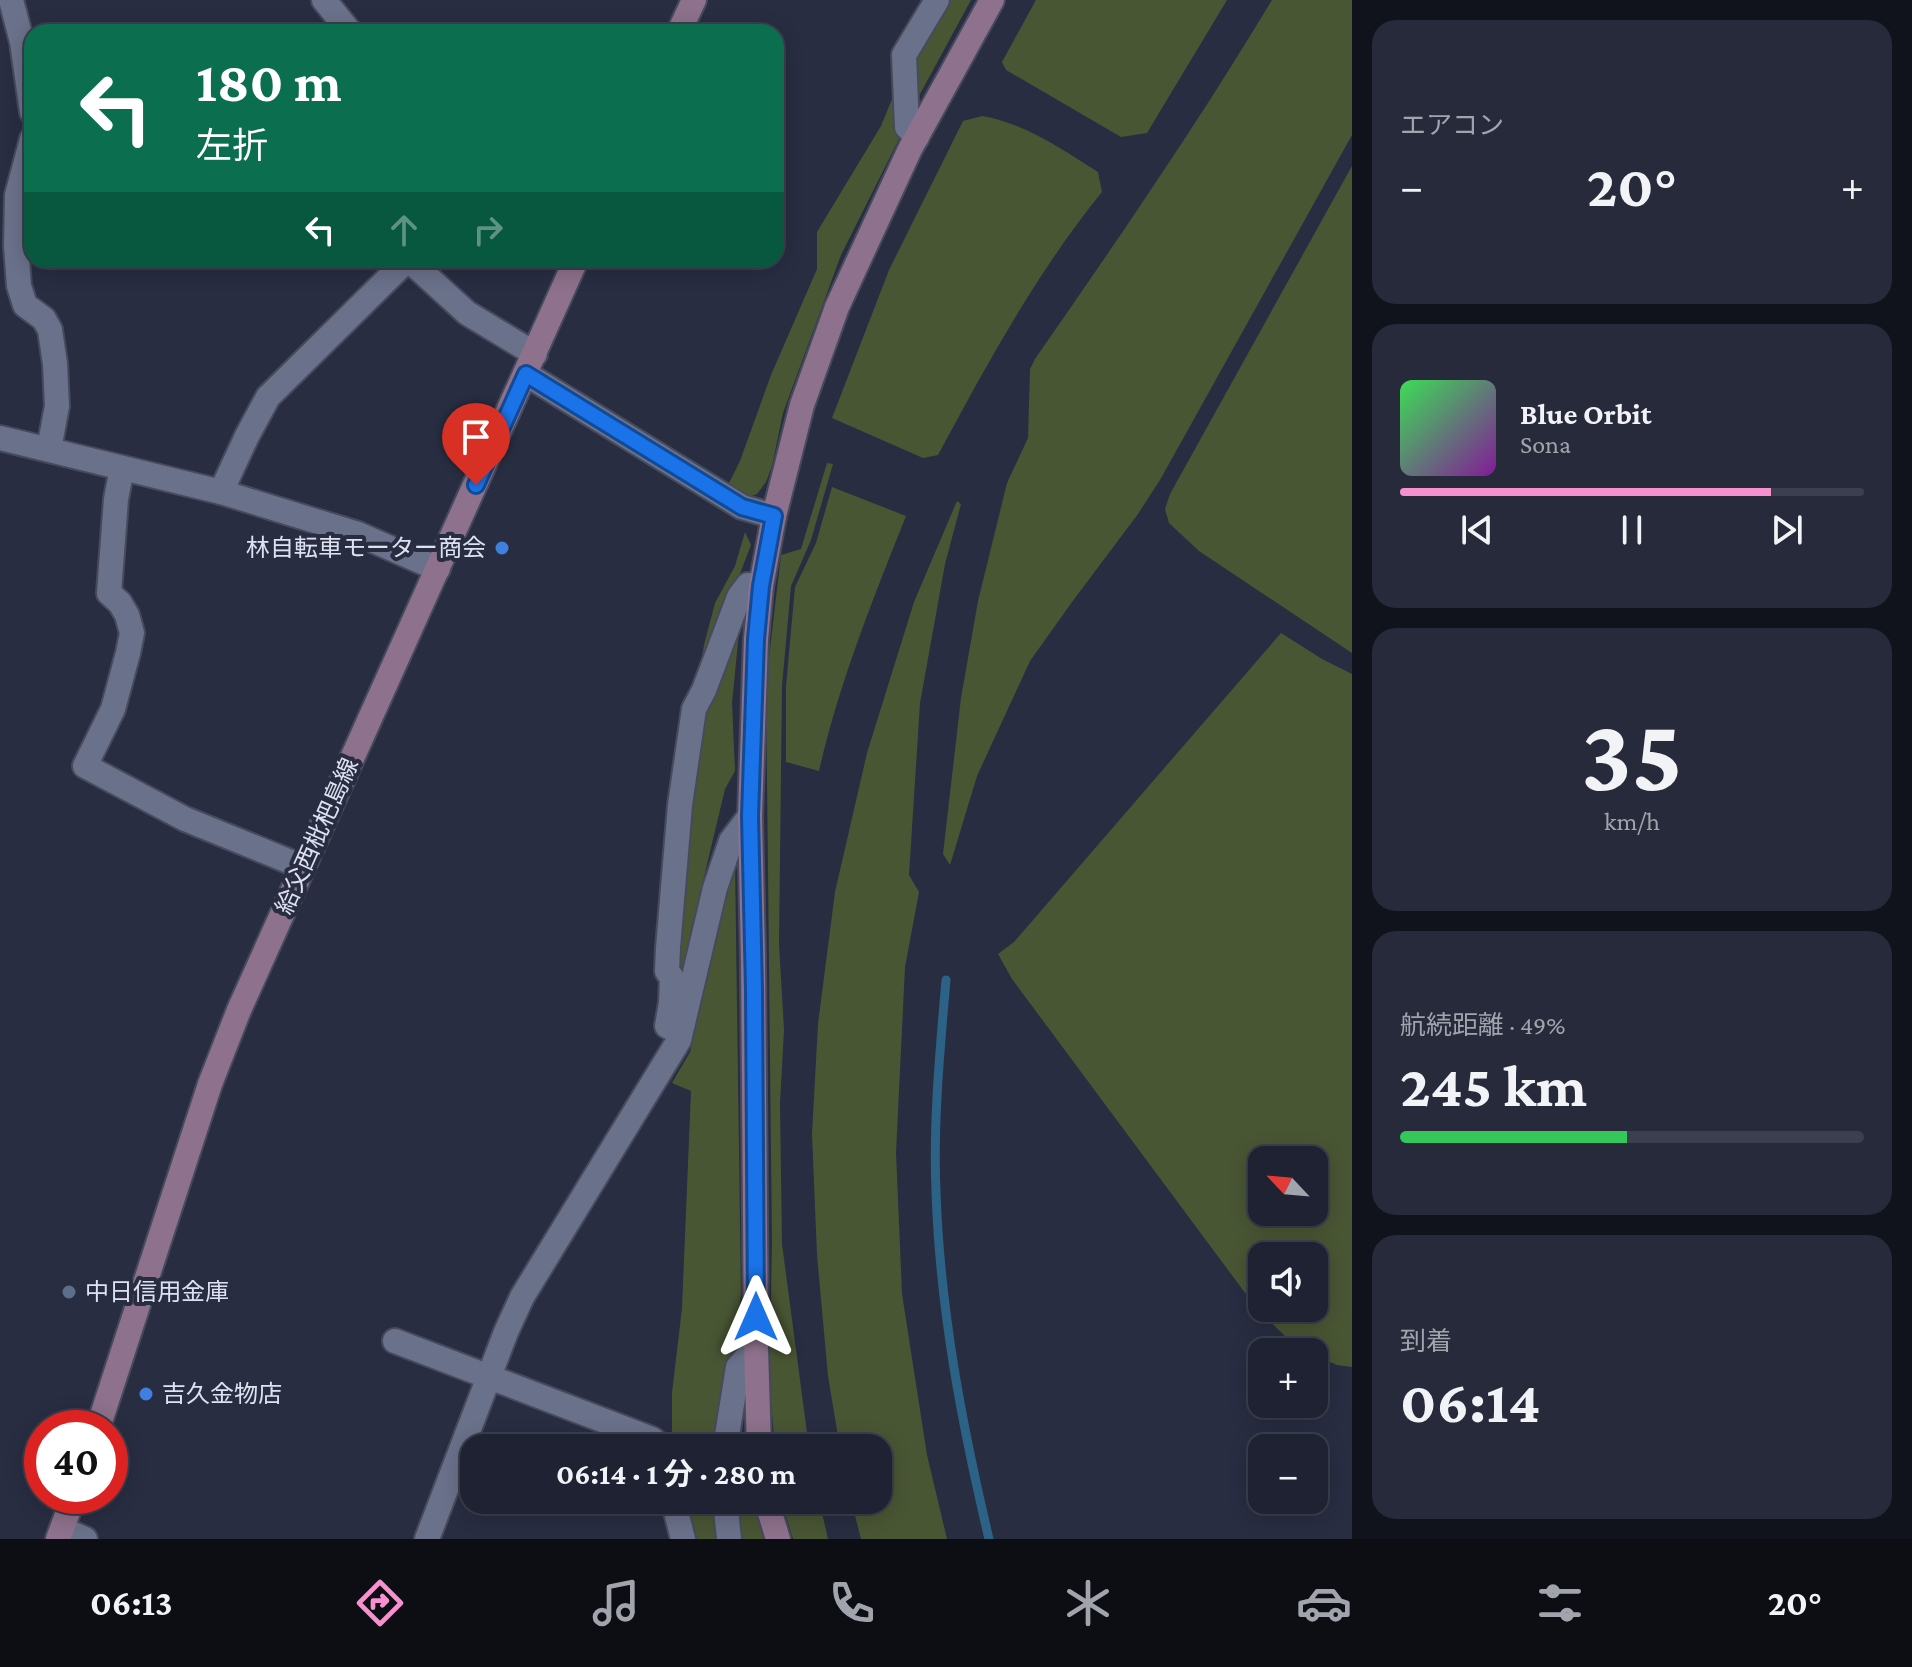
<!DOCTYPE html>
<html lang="ja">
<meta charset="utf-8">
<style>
body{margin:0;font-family:"Crimson Pro","Noto Sans JP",serif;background:#262a3a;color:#f1f3f6;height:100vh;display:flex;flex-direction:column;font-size:30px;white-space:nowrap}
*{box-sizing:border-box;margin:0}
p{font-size:26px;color:#a1a4ac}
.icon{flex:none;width:44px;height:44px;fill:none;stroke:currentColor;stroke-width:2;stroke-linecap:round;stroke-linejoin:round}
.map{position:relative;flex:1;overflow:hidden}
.panel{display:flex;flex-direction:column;gap:20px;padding:20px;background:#10131c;width:560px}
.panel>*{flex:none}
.guide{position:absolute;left:24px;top:24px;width:760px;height:244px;border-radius:24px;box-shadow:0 4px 20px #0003,0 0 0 2px #3c3f4d;background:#0b6e4f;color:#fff;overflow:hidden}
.needle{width:52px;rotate:296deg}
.controls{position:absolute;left:1248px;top:1146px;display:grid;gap:16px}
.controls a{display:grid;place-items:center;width:80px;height:80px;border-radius:16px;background:#1e2232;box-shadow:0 4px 20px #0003,0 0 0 2px #3c3f4d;font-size:40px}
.speed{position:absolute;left:24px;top:1410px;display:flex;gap:16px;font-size:40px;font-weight:700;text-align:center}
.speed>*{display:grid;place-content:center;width:104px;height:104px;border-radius:50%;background:#1e2232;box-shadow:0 4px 20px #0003,0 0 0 2px #3c3f4d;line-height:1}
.speed .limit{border:12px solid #d22;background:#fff;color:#111}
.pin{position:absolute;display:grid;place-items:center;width:68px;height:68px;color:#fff;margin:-82px -34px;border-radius:50% 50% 50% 0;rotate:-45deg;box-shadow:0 0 8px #0007}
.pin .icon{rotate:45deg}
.me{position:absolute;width:88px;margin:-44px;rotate:0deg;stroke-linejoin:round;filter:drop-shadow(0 0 6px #0008)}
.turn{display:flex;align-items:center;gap:28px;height:168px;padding:0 40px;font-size:36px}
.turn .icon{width:104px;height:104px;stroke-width:2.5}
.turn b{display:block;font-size:56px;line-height:68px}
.lanes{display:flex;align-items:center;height:76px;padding:0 40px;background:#0003;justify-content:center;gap:40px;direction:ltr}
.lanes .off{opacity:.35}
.big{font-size:60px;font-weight:700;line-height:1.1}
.panel .card{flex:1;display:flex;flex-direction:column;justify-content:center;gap:12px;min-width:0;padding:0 28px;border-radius:24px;background:#262a3a}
.panel .dial{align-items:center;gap:0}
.dial b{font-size:104px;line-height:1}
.song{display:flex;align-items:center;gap:24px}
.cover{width:96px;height:96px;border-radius:12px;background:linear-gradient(135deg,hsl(130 70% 55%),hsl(290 70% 35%))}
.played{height:8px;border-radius:4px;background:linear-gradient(90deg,#f790ce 80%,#3c3f4d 80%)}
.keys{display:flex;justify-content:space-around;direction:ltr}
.heat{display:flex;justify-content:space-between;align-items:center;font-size:44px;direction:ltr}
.charge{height:12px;border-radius:6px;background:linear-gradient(90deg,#34c759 49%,#3c3f4d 0)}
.trip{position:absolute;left:460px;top:1434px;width:432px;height:80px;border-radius:24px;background:#1e2232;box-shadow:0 4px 20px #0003,0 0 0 2px #3c3f4d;font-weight:700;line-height:80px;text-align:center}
.menu{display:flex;height:128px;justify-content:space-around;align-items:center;background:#0c0e14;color:#a1a4ac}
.menu .icon{width:56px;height:56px}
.menu .active{color:#f790ce}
.menu b{font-size:36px;color:#f1f3f6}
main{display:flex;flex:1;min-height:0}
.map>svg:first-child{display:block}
</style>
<main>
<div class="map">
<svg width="1352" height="1539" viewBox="0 0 1352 1539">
<rect width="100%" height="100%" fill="#282d42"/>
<!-- green -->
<g fill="#495634" fill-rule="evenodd">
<path d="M 941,0 L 971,0 L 913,107 L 911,55 Z"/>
<path d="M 1036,0 L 1227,0 L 1147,133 L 1121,137 L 1006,70 L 1002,62 Z"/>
<path d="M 1272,0 L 1352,0 L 1352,135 L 1160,480 L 1138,514 L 1072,602 L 1030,661 L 977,776 L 950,865 L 943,854 L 961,698 L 978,601 L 1007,483 L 1028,438 L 1030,369 L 1035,359 C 1117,241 1198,123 1272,0 Z"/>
<path d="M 897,87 L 899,139 L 841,255 L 783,413 L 772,466 L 766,482 L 757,494 L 745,498 L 726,489 L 740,461 L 771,375 L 817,269 L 817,232 L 881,126 Z"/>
<path d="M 982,116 C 1024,123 1062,149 1098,172 L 1102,192 C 1037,272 987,364 938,455 L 923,458 L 832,418 L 889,270 L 963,121 Z"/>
<path d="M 1352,166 L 1352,653 L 1199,551 L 1169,523 L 1165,509 L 1170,494 Z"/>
<path d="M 827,463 L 833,464 L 811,540 L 791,586 L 782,686 L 779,944 L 784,1030 L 780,1103 L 782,1244 L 809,1448 L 775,1448 L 769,1378 L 772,1246 L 766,683 L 781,555 L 801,549 Z"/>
<path d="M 832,487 L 906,516 C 873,599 839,683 819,771 L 786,762 L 786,686 L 795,587 L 816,543 Z"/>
<path d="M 957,501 L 961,504 L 945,564 L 920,703 L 909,875 L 919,892 L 905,967 L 896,1153 L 902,1294 L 927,1455 L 947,1539 L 861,1539 L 851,1500 L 878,1500 L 878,1448 L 840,1448 L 828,1376 L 817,1255 L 812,1134 L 818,1024 L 835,892 L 867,753 L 914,602 Z"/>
<path d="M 745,532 L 751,545 L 698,682 L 704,645 L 715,603 L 735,566 Z"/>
<path d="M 741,612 L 732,703 L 735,771 L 725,789 L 688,944 L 675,1011 L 690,792 L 706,695 Z"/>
<path d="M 1281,633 L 1322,659 L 1352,674 L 1352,1367 L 1337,1365 L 1314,1355 L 1314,1352 L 1306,1352 L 1306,1348 L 1286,1337 L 1257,1309 L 1012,979 L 998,954 L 1014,942 ZM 1262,1160 L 1314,1160 L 1314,1212 L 1262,1212 ZM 1314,1256 L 1314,1308 L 1262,1308 L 1262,1256 Z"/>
<path d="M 735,861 L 741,1295 L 735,1346 L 721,1398 L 714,1448 L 672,1448 L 672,1393 L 682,1308 L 691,1091 L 672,1083 L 690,1052 Z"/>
<path d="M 687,1500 L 716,1500 L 719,1539 L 697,1539 Z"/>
<path d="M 734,1500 L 753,1500 L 766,1539 L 737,1539 Z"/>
<path d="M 781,1500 L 819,1500 L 828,1539 L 793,1539 Z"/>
</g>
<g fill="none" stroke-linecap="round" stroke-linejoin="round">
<!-- stream -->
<path stroke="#2b6285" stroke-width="9" d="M 946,980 C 940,1050 933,1121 936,1192 C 940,1310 962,1425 989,1539"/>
<!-- street casing -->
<g stroke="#464a5c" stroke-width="28">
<g id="street">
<path d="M 11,0 L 22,42 L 32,112"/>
<path d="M 324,0 L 350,32"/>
<path d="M 917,137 L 907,127 L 904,55 L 937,0"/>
<path d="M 32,139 L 17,195 L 16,246 L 19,286 L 25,305 L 44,319 L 50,330 L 55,364 L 57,406 L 49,449"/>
<path d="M 409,260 L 467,313 L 535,354"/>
<path d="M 526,374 L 742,507 L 774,516"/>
<path d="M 0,438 L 221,492 L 358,534 L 438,569"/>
<path d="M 122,468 L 116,499 L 109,593 L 120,603 L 127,615 L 132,633 L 128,653 L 113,709 L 85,766 L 185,819 L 303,867"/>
<path d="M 221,492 L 247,436 L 268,397 L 407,260"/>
<path d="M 678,1031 L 667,1026 L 671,1003 L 672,978 L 667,971 L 668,948 L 680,805 L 694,709 L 704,690 L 739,597 L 748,585 L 761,586"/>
<path d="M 395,1341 L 652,1439 L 662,1448"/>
<path d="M 725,1448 L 738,1367 L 756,1347"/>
<path d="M 673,1500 L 683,1539"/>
<path d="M 725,1500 L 729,1539"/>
<path d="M 62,1529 L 85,1539"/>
<path d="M 427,1539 L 506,1332 L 522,1297 L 679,1040 L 715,888 L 731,841 L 750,816"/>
</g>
</g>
<!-- secondary casing -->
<g stroke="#464a5c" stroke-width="28">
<g id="secondary">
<path d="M 679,32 L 694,0"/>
<path d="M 98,1428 L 210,1084 L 239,1010 L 576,260"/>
<path d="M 759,1448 L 756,1347 L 753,959 L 750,816 L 756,639 L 761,586 L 774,516 L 802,405 L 837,307 L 910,149 L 992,0"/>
<path d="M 766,1500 L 778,1539"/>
<path d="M 58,1539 L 74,1496"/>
</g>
</g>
<!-- street -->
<use href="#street" stroke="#6a718a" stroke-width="24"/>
<!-- secondary -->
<use href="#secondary" stroke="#8e718c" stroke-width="24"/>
</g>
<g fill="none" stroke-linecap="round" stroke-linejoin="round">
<!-- route casing -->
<g stroke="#114b97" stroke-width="20">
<path id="route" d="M 476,485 L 526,374 L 742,507 L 774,516 L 761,586 L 756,639 L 750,816 L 754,989 L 756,1317"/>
</g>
<!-- route -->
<use href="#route" stroke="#1a73e8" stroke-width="14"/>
</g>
<!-- markers -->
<g fill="#3f7fe0" stroke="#282d42" stroke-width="3">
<circle cx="502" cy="548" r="8"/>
<circle cx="146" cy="1394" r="8"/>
</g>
<circle fill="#5c6f8a" stroke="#282d42" stroke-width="3" cx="69" cy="1292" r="8"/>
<g text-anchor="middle" stroke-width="8" stroke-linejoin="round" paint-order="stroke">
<!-- poi labels -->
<g font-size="24" fill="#dee2f0" stroke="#282d42" text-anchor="start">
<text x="486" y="556" text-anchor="end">林自転車モーター商会</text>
<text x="85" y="1300">中日信用金庫</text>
<text x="162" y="1402">吉久金物店</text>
</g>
<!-- street labels -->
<g font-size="24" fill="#dee2f0" stroke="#282d42">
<text transform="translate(317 836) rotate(-66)" y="8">給父西枇杷島線</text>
</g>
</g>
</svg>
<div class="controls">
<a><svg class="needle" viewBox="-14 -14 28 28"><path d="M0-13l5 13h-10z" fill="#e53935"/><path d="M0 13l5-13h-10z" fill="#a1a4ac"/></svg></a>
<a><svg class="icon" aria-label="sound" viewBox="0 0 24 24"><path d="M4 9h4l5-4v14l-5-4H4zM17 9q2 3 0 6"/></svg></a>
<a>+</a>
<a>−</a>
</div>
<div class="speed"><div class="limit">40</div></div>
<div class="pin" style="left:476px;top:485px;background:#d93025"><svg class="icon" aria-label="arrive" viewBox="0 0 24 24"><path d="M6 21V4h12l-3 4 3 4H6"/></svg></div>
<svg class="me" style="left:756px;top:1317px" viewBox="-20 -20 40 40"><path d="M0-17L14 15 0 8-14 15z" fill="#1a73e8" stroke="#fff" stroke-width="4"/></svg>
<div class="trip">06:14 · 1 分 · 280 m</div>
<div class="guide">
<div class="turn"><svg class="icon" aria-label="left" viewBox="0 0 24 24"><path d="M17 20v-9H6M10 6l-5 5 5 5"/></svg><div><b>180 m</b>左折</div></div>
<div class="lanes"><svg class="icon" aria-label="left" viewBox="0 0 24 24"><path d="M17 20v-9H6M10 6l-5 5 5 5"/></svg><svg class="icon off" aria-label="ahead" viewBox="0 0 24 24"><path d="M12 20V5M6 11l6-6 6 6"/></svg><svg class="icon off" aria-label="right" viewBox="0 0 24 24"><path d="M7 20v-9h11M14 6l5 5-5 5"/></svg></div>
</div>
</div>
<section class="panel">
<div class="card"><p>エアコン</p>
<div class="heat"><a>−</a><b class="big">20°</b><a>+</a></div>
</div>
<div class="card">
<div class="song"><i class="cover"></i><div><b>Blue Orbit</b><p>Sona</p></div></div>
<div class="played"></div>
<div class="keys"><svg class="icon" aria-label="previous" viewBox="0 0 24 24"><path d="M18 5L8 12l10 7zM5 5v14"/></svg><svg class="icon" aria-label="pause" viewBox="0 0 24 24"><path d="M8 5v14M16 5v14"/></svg><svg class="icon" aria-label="next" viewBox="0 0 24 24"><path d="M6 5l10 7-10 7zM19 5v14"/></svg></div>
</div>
<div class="card dial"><b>35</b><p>km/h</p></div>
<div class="card"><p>航続距離 · 49%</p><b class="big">245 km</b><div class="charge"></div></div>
<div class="card"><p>到着</p><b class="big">06:14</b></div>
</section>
</main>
<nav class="menu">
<b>06:13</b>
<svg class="icon active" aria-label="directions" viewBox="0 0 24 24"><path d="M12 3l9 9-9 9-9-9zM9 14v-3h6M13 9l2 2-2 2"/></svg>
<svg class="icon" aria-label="music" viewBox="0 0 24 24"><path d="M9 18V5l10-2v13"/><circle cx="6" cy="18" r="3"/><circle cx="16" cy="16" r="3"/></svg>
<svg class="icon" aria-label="phone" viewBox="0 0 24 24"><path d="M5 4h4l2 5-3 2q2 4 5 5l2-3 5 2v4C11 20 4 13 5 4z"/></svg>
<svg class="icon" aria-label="climate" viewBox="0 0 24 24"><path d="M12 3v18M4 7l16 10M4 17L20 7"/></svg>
<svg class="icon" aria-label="car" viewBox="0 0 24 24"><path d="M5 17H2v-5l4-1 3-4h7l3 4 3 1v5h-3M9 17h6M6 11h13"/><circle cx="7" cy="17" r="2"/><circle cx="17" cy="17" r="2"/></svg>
<svg class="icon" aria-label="filters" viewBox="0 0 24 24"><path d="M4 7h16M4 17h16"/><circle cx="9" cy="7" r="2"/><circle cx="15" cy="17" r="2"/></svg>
<b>20°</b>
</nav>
